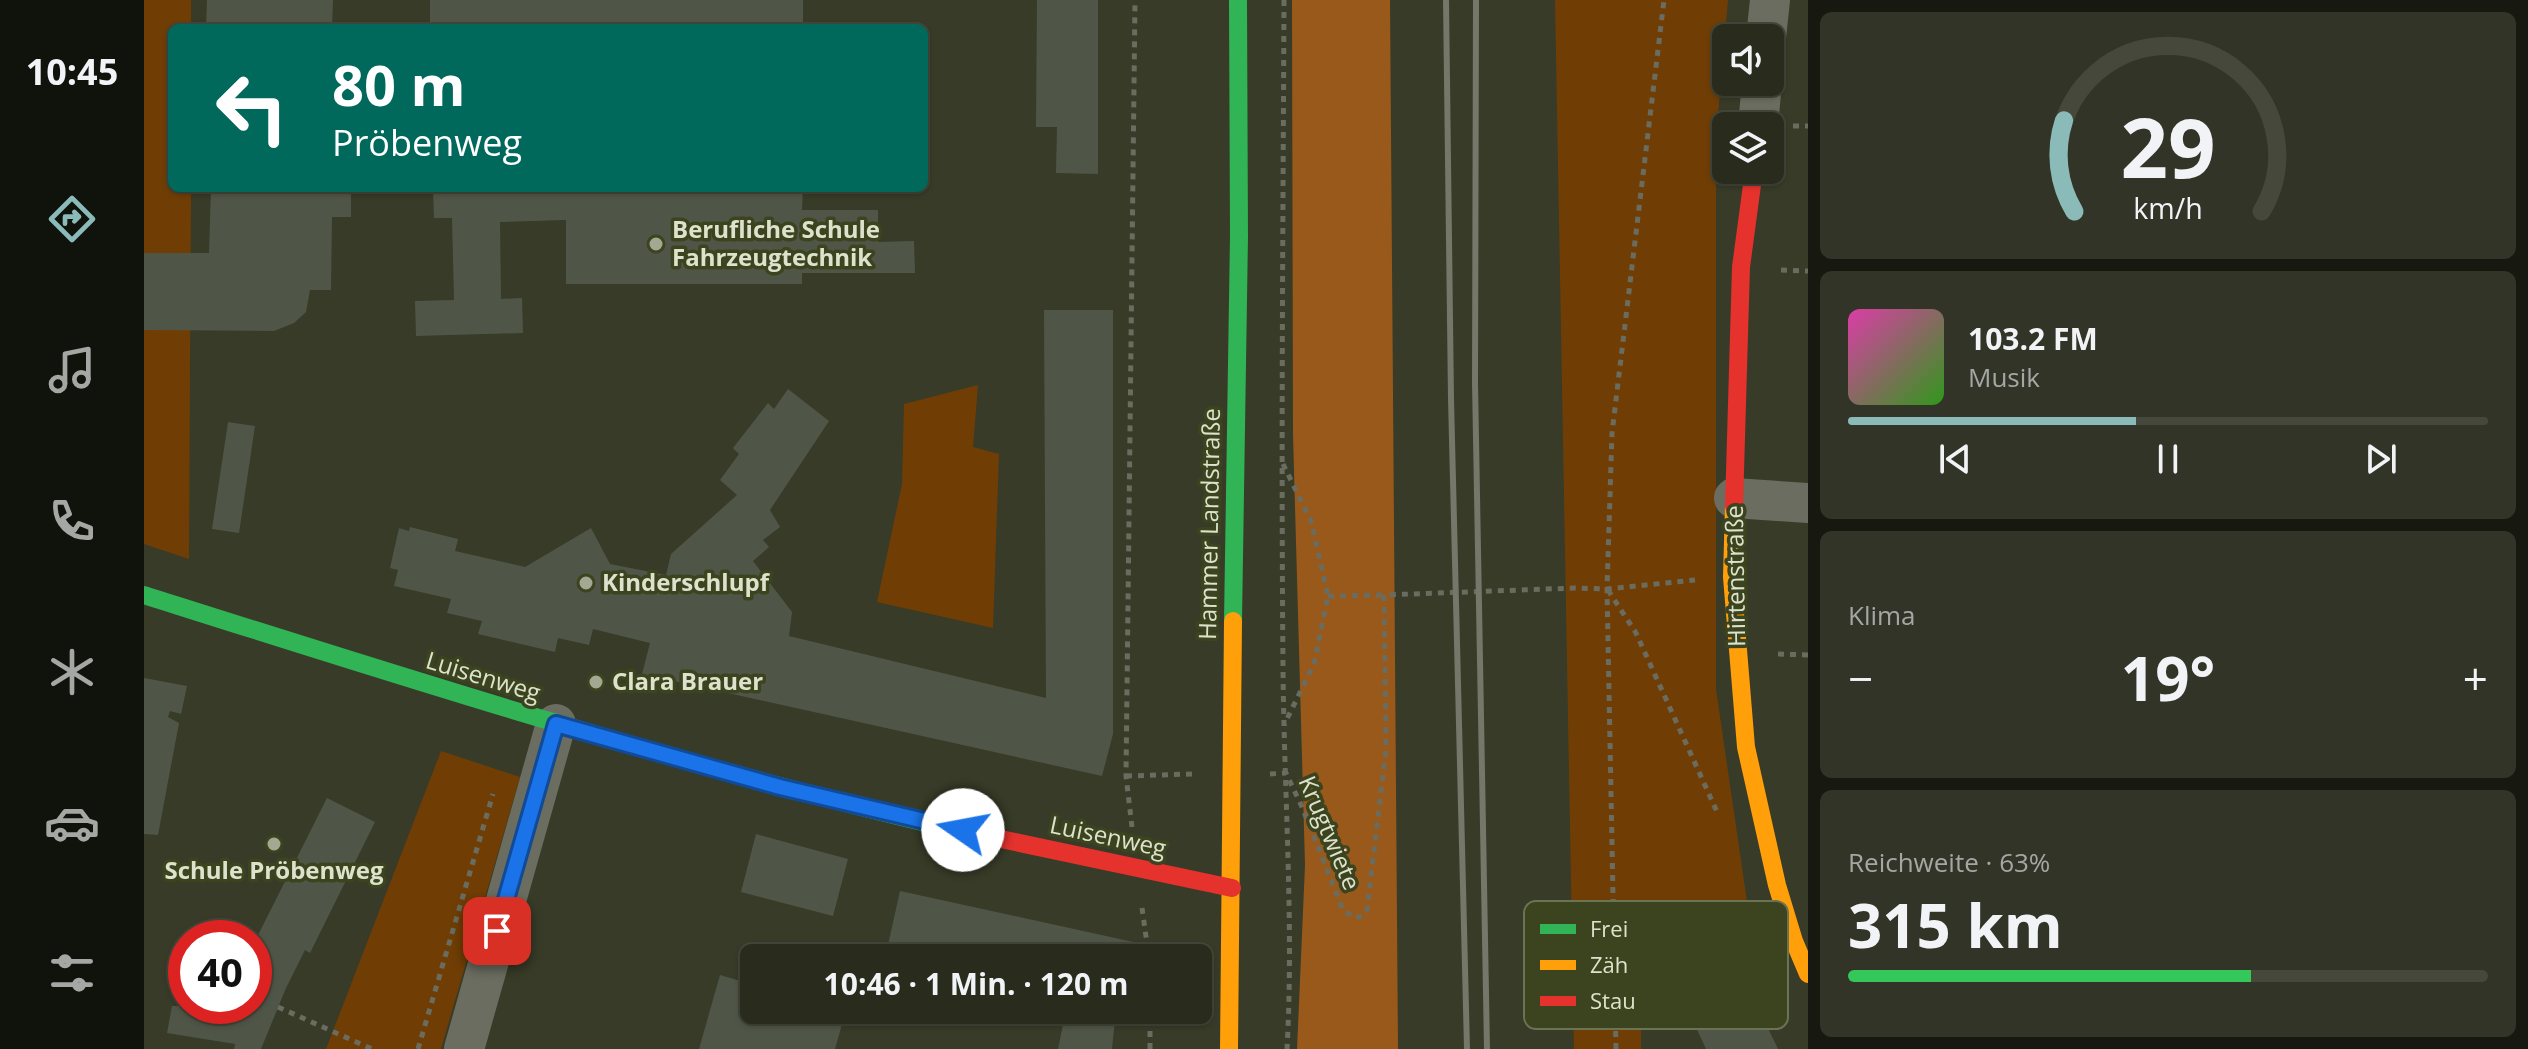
<!DOCTYPE html>
<html lang="de">
<meta charset="utf-8">
<style>
body{margin:0;font-family:"Open Sans",sans-serif;background:#313426;color:#f1f3f6;height:100vh;display:flex;flex-direction:column;font-size:30px;white-space:nowrap}
*{box-sizing:border-box;margin:0}
p{font-size:26px;color:#a5a7a4}
.icon{flex:none;width:44px;height:44px;fill:none;stroke:currentColor;stroke-width:2;stroke-linecap:round;stroke-linejoin:round}
.map{position:relative;flex:1;overflow:hidden}
.details{display:flex;flex-direction:column;gap:12px;padding:12px;background:#171810;width:720px}
.details>*{flex:none}
.top-card{position:absolute;left:24px;top:24px;width:760px;height:168px;border-radius:12px;box-shadow:0 2px 6px #0004,0 0 0 2px #45483b;background:#00695c;color:#fff;overflow:hidden}
.tools{position:absolute;left:1568px;top:24px;display:grid;gap:16px}
.tools a{display:grid;place-items:center;width:72px;height:72px;border-radius:12px;background:#292c1d;box-shadow:0 2px 6px #0004,0 0 0 2px #45483b;font-size:40px}
.speed{position:absolute;left:24px;top:920px;display:flex;gap:16px;font-size:40px;font-weight:700;text-align:center}
.speed>*{display:grid;place-content:center;width:104px;height:104px;border-radius:50%;background:#292c1d;box-shadow:0 2px 6px #0004,0 0 0 2px #45483b;line-height:1}
.speed .limit{border:12px solid #d22;background:#fff;color:#111}
.pin{position:absolute;display:grid;place-items:center;width:68px;height:68px;color:#fff;margin:-34px;border-radius:16px;box-shadow:0 4px 12px #0006}
.me{position:absolute;width:88px;margin:-44px;rotate:282deg;stroke-linejoin:round;filter:drop-shadow(0 0 6px #0008)}
.turn{display:flex;align-items:center;gap:28px;height:168px;padding:0 32px;font-size:36px}
.turn .icon{width:104px;height:104px;stroke-width:2.5}
.turn b{display:block;font-size:56px;line-height:68px}
.big{font-size:60px;font-weight:700;line-height:1.1}
.details .tile{flex:1;display:flex;flex-direction:column;justify-content:center;gap:12px;min-width:0;padding:0 28px;border-radius:12px;background:#313426}
.details .dial{align-items:center;gap:0}
.dial svg{height:208px;overflow:visible;fill:none;stroke:#45483b;stroke-width:7;stroke-linecap:round;text-anchor:middle}
.dial text{fill:#f1f3f6;stroke:none}
.song{display:flex;align-items:center;gap:24px}
.cover{width:96px;height:96px;border-radius:12px;background:linear-gradient(135deg,hsl(320 70% 55%),hsl(110 70% 35%))}
.played{height:8px;border-radius:4px;background:linear-gradient(90deg,#8bbbb9 45%,#45483b 45%)}
.keys{display:flex;justify-content:space-around;direction:ltr}
.heat{display:flex;justify-content:space-between;align-items:center;font-size:44px;direction:ltr}
.charge{height:12px;border-radius:6px;background:linear-gradient(90deg,#34c759 63%,#45483b 0)}
.trip{position:absolute;left:596px;top:944px;width:472px;height:80px;border-radius:12px;background:#292c1d;box-shadow:0 2px 6px #0004,0 0 0 2px #45483b;font-weight:700;line-height:80px;text-align:center}
main{display:flex;flex:1;min-height:0}
.menu{display:flex;flex-direction:column;width:144px;justify-content:space-around;align-items:center;background:#10120c;color:#a5a7a4}
.menu .icon{width:56px;height:56px}
.menu .selected{color:#8bbbb9}
.menu b{font-size:36px;color:#f1f3f6}
.map>svg:first-child{display:block}
</style>
<main>
<nav class="menu">
<b>10:45</b>
<svg class="icon selected" aria-label="directions" viewBox="0 0 24 24"><path d="M12 3l9 9-9 9-9-9zM9 14v-3h6M13 9l2 2-2 2"/></svg>
<svg class="icon" aria-label="music" viewBox="0 0 24 24"><path d="M9 18V5l10-2v13"/><circle cx="6" cy="18" r="3"/><circle cx="16" cy="16" r="3"/></svg>
<svg class="icon" aria-label="phone" viewBox="0 0 24 24"><path d="M5 4h4l2 5-3 2q2 4 5 5l2-3 5 2v4C11 20 4 13 5 4z"/></svg>
<svg class="icon" aria-label="climate" viewBox="0 0 24 24"><path d="M12 3v18M4 7l16 10M4 17L20 7"/></svg>
<svg class="icon" aria-label="car" viewBox="0 0 24 24"><path d="M5 17H2v-5l4-1 3-4h7l3 4 3 1v5h-3M9 17h6M6 11h13"/><circle cx="7" cy="17" r="2"/><circle cx="17" cy="17" r="2"/></svg>
<svg class="icon" aria-label="filters" viewBox="0 0 24 24"><path d="M4 7h16M4 17h16"/><circle cx="9" cy="7" r="2"/><circle cx="15" cy="17" r="2"/></svg>
</nav>
<div class="map">
<svg width="1664" height="1049" viewBox="0 0 1664 1049">
<rect width="100%" height="100%" fill="#373b27"/>
<!-- green -->
<g fill="#703e05">
<path d="M 0,0 L 47,0 L 47,28 L 28,28 L 28,188 L 47,188 L 45,559 L 0,544 Z"/>
<path d="M 1411,0 L 1584,0 L 1572,138 L 1572,689 L 1613,970 L 1497,1025 L 1497,1049 L 1430,1049 Z"/>
<path d="M 834,385 L 829,447 L 855,454 L 849,628 L 733,602 L 758,484 L 760,404 Z"/>
<path d="M 297,751 L 376,777 L 297,1049 L 182,1049 Z"/>
</g>
<!-- forest -->
<path fill="#98591b" d="M 1148,0 L 1246,0 L 1254,1049 L 1153,1049 L 1161,865 L 1149,435 Z"/>
<!-- building -->
<g fill="#505647">
<path d="M 63,0 L 189,0 L 188,28 L 62,28 Z"/>
<rect x="286" y="0" width="373" height="28"/>
<path d="M 893,0 L 954,0 L 954,174 L 912,173 L 913,127 L 892,127 Z"/>
<path d="M 67,188 L 207,188 L 207,217 L 188,217 L 187,290 L 166,290 L 162,312 L 150,323 L 130,331 L 0,330 L 0,253 L 65,253 Z"/>
<path d="M 289,188 L 659,188 L 658,210 L 734,210 L 734,242 L 770,241 L 771,273 L 658,273 L 658,284 L 422,284 L 422,220 L 356,222 L 357,299 L 378,298 L 379,333 L 272,336 L 271,301 L 310,300 L 308,218 L 290,218 Z"/>
<path d="M 900,310 L 969,310 L 969,734 L 958,776 L 498,674 L 506,643 L 449,629 L 445,645 L 414,638 L 411,652 L 334,634 L 338,621 L 303,613 L 307,599 L 250,586 L 254,570 L 246,568 L 255,528 L 265,531 L 266,527 L 314,539 L 311,551 L 381,567 L 447,528 L 466,564 L 522,575 L 527,554 L 593,495 L 576,480 L 595,454 L 589,448 L 624,403 L 630,409 L 644,389 L 685,421 L 626,510 L 636,527 L 619,540 L 625,547 L 609,561 L 648,612 L 645,636 L 902,698 Z"/>
<path d="M 84,422 L 111,426 L 95,533 L 68,529 Z"/>
<path d="M 0,678 L 43,686 L 37,714 L 26,711 L 24,717 L 35,723 L 14,835 L 0,834 Z"/>
<path d="M 183,798 L 231,822 L 166,953 L 161,950 L 142,988 L 117,1049 L 90,1049 L 91,1044 L 23,1033 L 28,1006 L 110,1006 L 110,943 Z"/>
<path d="M 612,834 L 704,859 L 689,916 L 597,892 Z"/>
<path d="M 756,891 L 1003,945 L 1002,958 L 801,958 L 744,945 Z"/>
<path d="M 576,975 L 610,985 L 610,1010 L 702,1010 L 691,1049 L 555,1049 Z"/>
<path d="M 1607,993 L 1634,1049 L 1562,1049 L 1548,1019 Z"/>
<path d="M 922,1010 L 972,1010 L 968,1049 L 914,1049 Z"/>
</g>
<g fill="none" stroke-linecap="round" stroke-linejoin="round">
<!-- path -->
<g stroke="#6a6c5f" stroke-width="5" stroke-dasharray="6 6" stroke-linecap="butt">
<path d="M 1140,0 C 1139,222 1137,445 1139,667 C 1140,794 1150,922 1143,1049"/>
<path d="M 1649,126 L 1664,126"/>
<path d="M 1637,270 L 1664,271"/>
<path d="M 1139,464 L 1167,521 L 1184,596 L 1170,664 L 1140,725"/>
<path d="M 1464,590 L 1492,633 L 1574,814"/>
<path d="M 1184,596 L 1240,595"/>
<path d="M 1634,654 L 1664,655"/>
<path d="M 1126,774 L 1142,773 L 1158,807 L 1199,910 L 1211,918 L 1218,916 L 1223,910 L 1242,749 L 1240,595 L 1431,588 L 1463,589 L 1551,580"/>
<path d="M 982,776 L 1048,774"/>
<path d="M 988,827 L 982,776 L 991,0"/>
<path d="M 998,908 L 1005,958"/>
<path d="M 134,1007 L 228,1049"/>
<path d="M 1471,1016 L 1533,962 L 1582,930 L 1607,927"/>
<path d="M 274,1049 L 349,794"/>
<path d="M 1006,1049 L 1006,1010"/>
<path d="M 1472,1049 L 1463,589 L 1468,433 L 1520,0"/>
</g>
<!-- street -->
<g stroke="#6a6d5f" stroke-width="40">
<path d="M 1622,38 L 1626,0"/>
<path d="M 1614,126 L 1618,82"/>
<path d="M 1590,498 L 1664,503"/>
<path d="M 320,1049 L 412,724"/>
</g>
<!-- fast -->
<g stroke="#30b455" stroke-width="18">
<path d="M 0,595 C 262,678 524,762 791,825"/>
<path d="M 1089,621 L 1095,236 L 1094,0"/>
</g>
<!-- slow -->
<g stroke="#ff9f0a" stroke-width="18">
<path d="M 1590,506 L 1588,577 L 1602,747 L 1633,885 L 1650,941 L 1664,974"/>
<path d="M 1085,1049 L 1089,621"/>
</g>
<!-- jam -->
<g stroke="#e5322d" stroke-width="18">
<path d="M 1590,506 L 1597,267 L 1610,170"/>
<path d="M 791,825 L 1088,888"/>
</g>
<!-- rail -->
<g stroke="#747769" stroke-width="6">
<path d="M 1302,0 L 1307,399 L 1323,1049"/>
<path d="M 1332,0 L 1331,383 L 1343,1049"/>
</g>
</g>
<g fill="none" stroke-linecap="round" stroke-linejoin="round">
<!-- route casing -->
<g stroke="#114b97" stroke-width="20">
<path id="route" d="M 353,931 L 412,724 L 636,787 L 819,830"/>
</g>
<!-- route -->
<use href="#route" stroke="#1a73e8" stroke-width="14"/>
</g>
<!-- markers -->
<g fill="#a3a893" stroke="#3c431f" stroke-width="3">
<circle cx="512" cy="244" r="8"/>
<circle cx="442" cy="583" r="8"/>
<circle cx="452" cy="682" r="8"/>
<circle cx="130" cy="844" r="8"/>
</g>
<g text-anchor="middle" stroke-width="7" stroke-linejoin="round" paint-order="stroke">
<!-- poi labels -->
<g font-size="24" font-weight="bold" fill="#dde2cd" stroke="#3c431f" text-anchor="start">
<text x="528" y="238">Berufliche Schule<tspan x="528" dy="28">Fahrzeugtechnik</tspan></text>
<text x="458" y="591">Kinderschlupf</text>
<text x="468" y="690">Clara Brauer</text>
<text x="130" y="879" text-anchor="middle">Schule Pröbenweg</text>
</g>
<!-- street labels -->
<g font-size="24" fill="#dde2cd" stroke="#3c431f">
<text transform="translate(1066 524) rotate(-89)" y="8">Hammer Landstraße</text>
<text transform="translate(1592 576) rotate(-91)" y="8">Hirtenstraße</text>
<text transform="translate(339 677) rotate(17)" y="8">Luisenweg</text>
<text transform="translate(1185 833) rotate(67)" y="8">Krugtwiete</text>
<text transform="translate(964 837) rotate(12)" y="8">Luisenweg</text>
</g>
</g>
<!-- legend -->
<rect x="1380" y="901" width="264" height="128" rx="12" fill="#3c431f" stroke="#6c7353" stroke-width="2"/>
<rect x="1396" y="924" width="36" height="10" fill="#30b455"/>
<rect x="1396" y="960" width="36" height="10" fill="#ff9f0a"/>
<rect x="1396" y="996" width="36" height="10" fill="#e5322d"/>
<g font-size="22" fill="#dde2cd">
<text x="1446" y="937">Frei</text>
<text x="1446" y="973">Zäh</text>
<text x="1446" y="1009">Stau</text>
</g>
</svg>
<div class="tools">
<a><svg class="icon" aria-label="sound" viewBox="0 0 24 24"><path d="M4 9h4l5-4v14l-5-4H4zM17 9q2 3 0 6"/></svg></a>
<a><svg class="icon" aria-label="layers" viewBox="0 0 24 24"><path d="M12 4l9 5-9 5-9-5zM3 14l9 5 9-5"/></svg></a>
</div>
<div class="speed"><div class="limit">40</div></div>
<div class="pin" style="left:353px;top:931px;background:#d93025"><svg class="icon" aria-label="arrive" viewBox="0 0 24 24"><path d="M6 21V4h12l-3 4 3 4H6"/></svg></div>
<svg class="me" style="left:819px;top:830px" viewBox="-20 -20 40 40"><circle r="19" fill="#fff"/><path d="M0-13L10 11 0 6-10 11z" fill="#1a73e8"/></svg>
<div class="trip">10:46 · 1 Min. · 120 m</div>
<div class="top-card">
<div class="turn"><svg class="icon" aria-label="left" viewBox="0 0 24 24"><path d="M17 20v-9H6M10 6l-5 5 5 5"/></svg><div><b>80 m</b>Pröbenweg</div></div>
</div>
</div>
<section class="details">
<div class="tile dial"><svg viewBox="0 0 100 80">
<path d="M14 69A42 42 0 1 1 86 69"/>
<path d="M14 69A42 42 0 0 1 10 34" stroke="#8bbbb9"/>
<text x="50" y="56" font-size="32" font-weight="700">29</text>
<text x="50" y="72" font-size="11">km/h</text>
</svg></div>
<div class="tile">
<div class="song"><i class="cover"></i><div><b>103.2 FM</b><p>Musik</p></div></div>
<div class="played"></div>
<div class="keys"><svg class="icon" aria-label="previous" viewBox="0 0 24 24"><path d="M18 5L8 12l10 7zM5 5v14"/></svg><svg class="icon" aria-label="pause" viewBox="0 0 24 24"><path d="M8 5v14M16 5v14"/></svg><svg class="icon" aria-label="next" viewBox="0 0 24 24"><path d="M6 5l10 7-10 7zM19 5v14"/></svg></div>
</div>
<div class="tile"><p>Klima</p>
<div class="heat"><a>−</a><b class="big">19°</b><a>+</a></div>
</div>
<div class="tile"><p>Reichweite · 63%</p><b class="big">315 km</b><div class="charge"></div></div>
</section>
</main>
